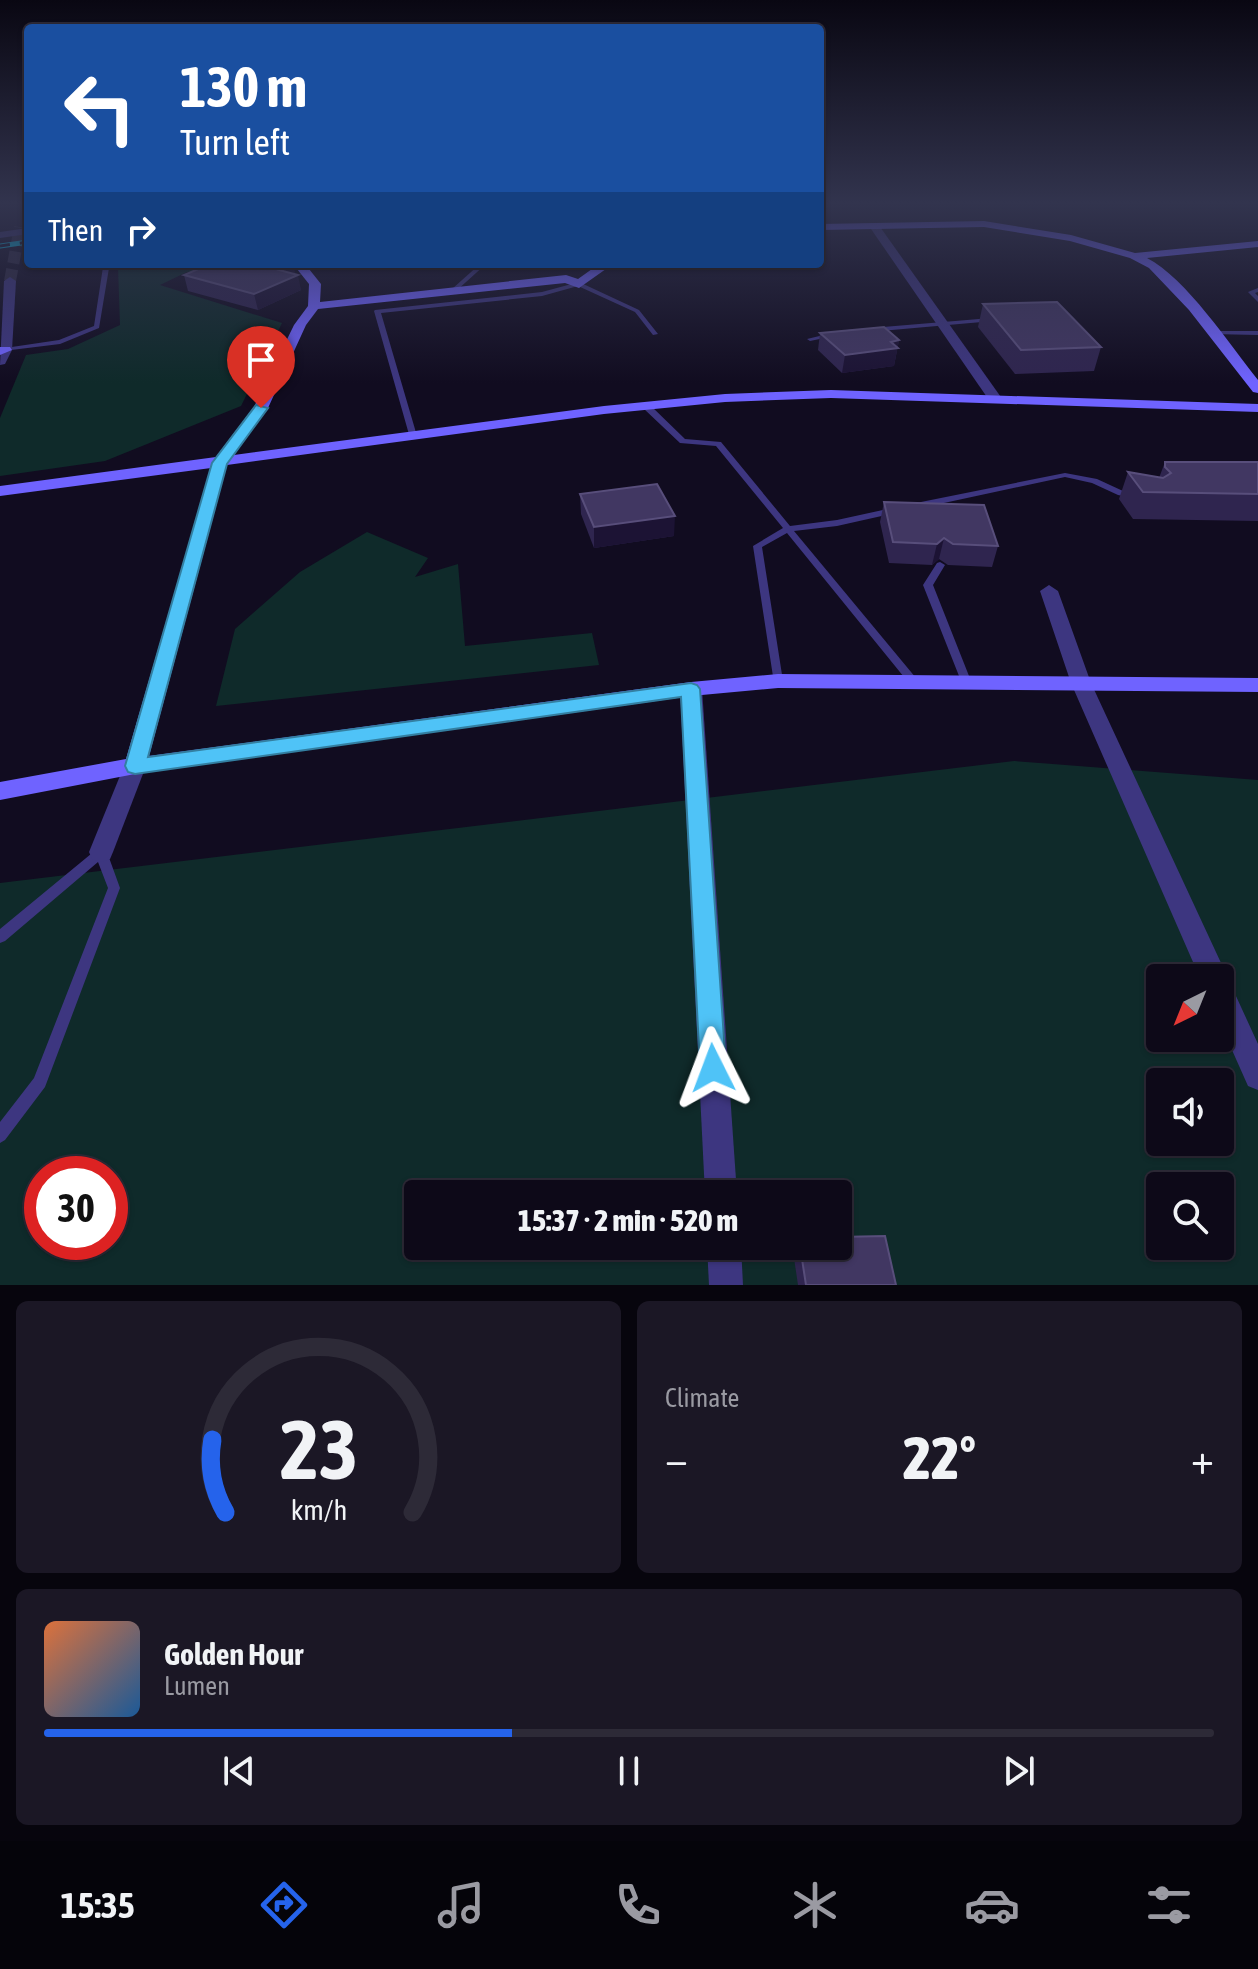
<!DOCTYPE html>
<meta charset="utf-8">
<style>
body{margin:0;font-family:"Asap Condensed",sans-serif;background:#1b1725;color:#f1f3f6;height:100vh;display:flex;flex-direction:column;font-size:30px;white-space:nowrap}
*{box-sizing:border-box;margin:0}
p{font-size:26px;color:#9a9aa2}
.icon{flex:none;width:44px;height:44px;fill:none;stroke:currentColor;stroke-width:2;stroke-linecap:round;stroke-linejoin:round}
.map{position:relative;height:1285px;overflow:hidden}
.sheet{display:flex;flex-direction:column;gap:16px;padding:16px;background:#07050d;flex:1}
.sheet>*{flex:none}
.banner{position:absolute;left:24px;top:24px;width:800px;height:244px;border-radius:8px;box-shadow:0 2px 6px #0004,0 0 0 2px #2d2a37;background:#1a4fa0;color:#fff;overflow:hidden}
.needle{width:52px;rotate:223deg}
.buttons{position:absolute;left:1146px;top:964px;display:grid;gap:16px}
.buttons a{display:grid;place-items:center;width:88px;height:88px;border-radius:8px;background:#0d0918;box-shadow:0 2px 6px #0004,0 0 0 2px #2d2a37;font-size:40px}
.speed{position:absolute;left:24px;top:1156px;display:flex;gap:16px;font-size:40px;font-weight:700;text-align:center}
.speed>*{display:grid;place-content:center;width:104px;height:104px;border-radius:50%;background:#0d0918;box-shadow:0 2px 6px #0004,0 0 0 2px #2d2a37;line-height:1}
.speed .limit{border:12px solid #d22;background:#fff;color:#111}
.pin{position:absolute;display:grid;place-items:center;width:68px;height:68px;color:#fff;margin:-82px -34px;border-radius:50% 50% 50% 0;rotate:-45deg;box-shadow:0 0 8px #0007}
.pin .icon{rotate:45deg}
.me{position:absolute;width:88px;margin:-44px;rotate:357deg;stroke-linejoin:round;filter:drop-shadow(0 0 6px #0008)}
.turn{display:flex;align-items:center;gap:28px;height:168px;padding:0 24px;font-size:36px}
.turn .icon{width:104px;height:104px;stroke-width:2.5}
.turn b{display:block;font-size:56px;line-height:68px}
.then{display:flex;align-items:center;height:76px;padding:0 24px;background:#0003;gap:16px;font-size:30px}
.big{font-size:60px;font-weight:800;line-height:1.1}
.sheet .widget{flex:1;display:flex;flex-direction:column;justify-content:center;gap:12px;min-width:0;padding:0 28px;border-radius:12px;background:#1b1725}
.sheet .dial{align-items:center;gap:0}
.dial svg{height:208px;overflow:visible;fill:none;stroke:#2d2a37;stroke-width:7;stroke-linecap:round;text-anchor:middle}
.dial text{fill:#f1f3f6;stroke:none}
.song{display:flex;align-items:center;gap:24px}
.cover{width:96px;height:96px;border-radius:12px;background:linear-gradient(135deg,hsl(20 70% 55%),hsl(210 70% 35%))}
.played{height:8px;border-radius:4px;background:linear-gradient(90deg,#2563eb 40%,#2d2a37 40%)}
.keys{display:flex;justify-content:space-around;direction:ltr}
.heat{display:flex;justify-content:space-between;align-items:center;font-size:44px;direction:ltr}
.sheet .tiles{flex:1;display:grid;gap:16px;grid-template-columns:1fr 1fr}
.widget:last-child{grid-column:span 2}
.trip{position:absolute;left:404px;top:1180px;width:448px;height:80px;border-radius:8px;background:#0d0918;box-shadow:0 2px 6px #0004,0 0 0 2px #2d2a37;font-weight:800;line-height:80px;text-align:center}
.menu{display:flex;height:128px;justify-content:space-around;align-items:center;background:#05040a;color:#9a9aa2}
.menu .icon{width:56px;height:56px}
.menu .selected{color:#2563eb}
.menu b{font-size:36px;color:#f1f3f6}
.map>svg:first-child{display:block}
</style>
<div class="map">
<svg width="1258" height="1285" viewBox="0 0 1258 1285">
<rect width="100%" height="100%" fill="#110c20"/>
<!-- green -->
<g fill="#0f2a2a" fill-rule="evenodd">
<path d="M 150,264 L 234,264 L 209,276 L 187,272 L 160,285 L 282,323 L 241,406 L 105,461 L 0,476 L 0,418 L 26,355 L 68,349 L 120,325 L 118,268 Z"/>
<path d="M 367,532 L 428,558 L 415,577 L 458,564 L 465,646 L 592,633 L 599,665 L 216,706 L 235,629 L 300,572 Z"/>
<path d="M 1014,761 L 1258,780 L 1258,1285 L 0,1285 L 0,883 ZM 1160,978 L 1220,978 L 1220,1038 L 1160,1038 ZM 1160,1082 L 1220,1082 L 1220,1142 L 1160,1142 ZM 42,1174 L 110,1174 L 110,1242 L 42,1242 ZM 1160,1186 L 1220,1186 L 1220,1246 L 1160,1246 ZM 418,1194 L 838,1194 L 838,1246 L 418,1246 Z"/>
</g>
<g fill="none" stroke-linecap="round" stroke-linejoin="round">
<!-- street-tunnel -->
<path stroke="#2e2941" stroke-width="12" stroke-dasharray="12 6" stroke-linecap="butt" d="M 10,281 L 20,227"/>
<!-- lane -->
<g fill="#3d3680" fill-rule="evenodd">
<path d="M 115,264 L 130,264 L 109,268 L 99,328 L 60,344 L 3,351 L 3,349 L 5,348 L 59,340 L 94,326 L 103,267 Z"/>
<path d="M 480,264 L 486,264 L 456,291 L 452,291 L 452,289 Z"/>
<path d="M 579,282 L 639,310 L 658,334 L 653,335 L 635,312 L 578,286 L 542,296 L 381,313 L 417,436 L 416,438 L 410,438 L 374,311 L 375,310 L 542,292 Z"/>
<path d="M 1258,288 L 1258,292 L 1255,293 L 1258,296 L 1258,302 L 1248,292 Z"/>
<path d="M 991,318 L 993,319 L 993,321 L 847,334 L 844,332 L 847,330 Z"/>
<path d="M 1213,331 L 1258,331 L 1258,335 L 1211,334 L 1211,332 Z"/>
<path d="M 832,333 L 834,334 L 834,336 L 810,341 L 807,339 Z"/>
<path d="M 643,404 L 649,404 L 685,439 L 721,442 L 790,526 L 837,520 L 892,508 L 895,509 L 896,511 L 895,513 L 837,526 L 794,531 L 916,678 L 917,680 L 916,682 L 908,682 L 787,533 L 762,547 L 783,681 L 778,684 L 774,683 L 753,546 L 783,528 L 716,446 L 680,443 L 643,408 Z"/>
<path d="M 1065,473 L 1097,479 L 1123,491 L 1136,493 L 1137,495 L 1133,498 L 1118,495 L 1092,483 L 1065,477 L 916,509 L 912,506 L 916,503 Z"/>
<path d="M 940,562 L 945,565 L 933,585 L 971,681 L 966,684 L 961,681 L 923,585 L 937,563 Z"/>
<path d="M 101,847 L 105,849 L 107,852 L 120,888 L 45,1087 L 5,1140 L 0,1143 L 0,1122 L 34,1078 L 108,888 L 98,862 L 5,941 L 0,943 L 0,929 L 97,849 Z"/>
</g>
<!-- street -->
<g fill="#3d3680" fill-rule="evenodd">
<path d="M 870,224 L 878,224 L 1003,400 L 1001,403 L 991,403 L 869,226 Z"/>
<path d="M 28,228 L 28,234 L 0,238 L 0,232 Z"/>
<path d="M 10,277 L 16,281 L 12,350 L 5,364 L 0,365 L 4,281 Z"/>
<path d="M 1049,585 L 1058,591 L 1091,683 L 1228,978 L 1226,982 L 1230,983 L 1258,1044 L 1258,1090 L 1248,1086 L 1220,1023 L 1220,978 L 1200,978 L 1071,683 L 1040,591 Z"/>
<path d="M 691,682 L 698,684 L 702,689 L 737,1194 L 705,1194 L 680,689 L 684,684 Z"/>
<path d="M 135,758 L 143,760 L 146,766 L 113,852 L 110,859 L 101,862 L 92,859 L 89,852 L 124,766 L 127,760 Z"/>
<path d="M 707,1246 L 741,1246 L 743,1285 L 709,1285 Z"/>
</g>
<!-- secondary -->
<g fill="#6f63ff" fill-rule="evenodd">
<path d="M 984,221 L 1071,235 L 1135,253 L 1258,241 L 1258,247 L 1147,258 C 1186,278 1230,345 1258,380 L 1258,393 L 1253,392 L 1189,310 L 1149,268 L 1130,258 L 1070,241 L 984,227 L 820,230 L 820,224 Z"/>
<path d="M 293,264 L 305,264 L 321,284 L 320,302 L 566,275 L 578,279 L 599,264 L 613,264 L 579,288 L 565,283 L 318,309 L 306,325 L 268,408 L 234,455 L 604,406 L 725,394 L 831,390 L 1258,404 L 1258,412 L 831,398 L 725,402 L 604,414 L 227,465 L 149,756 L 691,682 L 778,674 L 1258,678 L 1258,692 L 778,688 L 691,696 L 135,774 L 0,800 L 0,782 L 126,759 L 211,468 L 0,496 L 0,486 L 216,457 L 254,407 L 294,325 L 308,306 L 309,284 Z"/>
<path d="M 0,347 L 10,347 L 12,350 L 0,355 Z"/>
</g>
<!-- rail casing -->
<g stroke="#00d1f7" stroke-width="5">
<path id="rail" d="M 0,246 L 28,242"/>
</g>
<!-- rail -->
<use href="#rail" stroke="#110c20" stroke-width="3" stroke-dasharray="10" stroke-linecap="butt"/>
</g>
<!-- wall -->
<g fill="#2f254f">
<path d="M 295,274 L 301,290 L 258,310 L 188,291 L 184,275 Z"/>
<path d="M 983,304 L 1101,347 L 1094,371 L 1015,374 L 978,327 Z"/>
<path d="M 820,333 L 899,340 L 894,366 L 842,373 L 818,350 Z"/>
<path d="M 1165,462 L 1258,462 L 1258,521 L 1133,519 L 1119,499 L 1128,472 L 1159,478 Z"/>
<path d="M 580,494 L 674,536 L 594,548 L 581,514 Z"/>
<path d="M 884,502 L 998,546 L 992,567 L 948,565 L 939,559 L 932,565 L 889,563 L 880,522 Z"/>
<path d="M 797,1246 L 838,1246 L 896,1285 L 798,1285 L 794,1258 Z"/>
</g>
<!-- shaded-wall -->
<g fill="#1c1334">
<path d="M 291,264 L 293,264 L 296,276 L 298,275 L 301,290 L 258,310 L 254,294 L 279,270 Z"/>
<path d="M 899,340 L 894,366 L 842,373 L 845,355 Z"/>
<path d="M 675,516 L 674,536 L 594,548 L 594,527 Z"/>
<path d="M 944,538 L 939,559 L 932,565 L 937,544 Z"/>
</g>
<!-- building -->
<g fill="#413762" stroke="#584e7b" stroke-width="2">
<path d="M 210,264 L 291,264 L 279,270 L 298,275 L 254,294 L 184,275 Z"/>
<path d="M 1057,302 L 1101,347 L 1021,350 L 983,304 Z"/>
<path d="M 884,327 L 899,340 L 891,342 L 898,348 L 845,355 L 820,333 Z"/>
<path d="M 1165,462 L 1258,462 L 1258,494 L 1143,492 L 1128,472 L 1163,478 L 1171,473 L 1165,467 Z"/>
<path d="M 657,484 L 675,516 L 594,527 L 580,494 Z"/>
<path d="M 884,502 L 984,505 L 998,546 L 953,544 L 944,538 L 937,544 L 893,542 Z"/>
<path d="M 885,1236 L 896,1285 L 806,1285 L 800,1246 L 838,1246 L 838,1237 Z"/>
</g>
<!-- sky -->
<linearGradient id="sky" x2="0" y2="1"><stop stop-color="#090712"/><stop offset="0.53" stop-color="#32344e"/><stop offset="1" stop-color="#32344e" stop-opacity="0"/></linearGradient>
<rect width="1258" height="383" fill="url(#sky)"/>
<!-- route -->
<path fill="#4fc3f7" stroke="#337fa1" stroke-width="2" d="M 256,405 L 268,408 L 227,464 L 148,757 L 691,683 L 697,685 L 700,689 L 726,1068 L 722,1077 L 713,1080 L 704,1077 L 700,1068 L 681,697 L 135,774 L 128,772 L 125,766 L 212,463 Z"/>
</svg>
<div class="buttons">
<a><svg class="needle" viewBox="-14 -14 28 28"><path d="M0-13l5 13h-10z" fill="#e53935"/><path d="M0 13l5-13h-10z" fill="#9a9aa2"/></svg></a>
<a><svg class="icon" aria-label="sound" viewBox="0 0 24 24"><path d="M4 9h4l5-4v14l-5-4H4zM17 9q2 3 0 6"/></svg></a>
<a><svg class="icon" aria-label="search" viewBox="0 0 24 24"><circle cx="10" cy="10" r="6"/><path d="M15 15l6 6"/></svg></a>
</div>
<div class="speed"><div class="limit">30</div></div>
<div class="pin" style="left:261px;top:408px;background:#d93025"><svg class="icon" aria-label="arrive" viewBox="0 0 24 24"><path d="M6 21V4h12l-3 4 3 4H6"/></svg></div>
<svg class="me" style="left:713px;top:1068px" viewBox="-20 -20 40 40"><path d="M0-17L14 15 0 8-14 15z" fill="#4fc3f7" stroke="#fff" stroke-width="4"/></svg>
<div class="trip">15:37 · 2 min · 520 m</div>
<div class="banner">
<div class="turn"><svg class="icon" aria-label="left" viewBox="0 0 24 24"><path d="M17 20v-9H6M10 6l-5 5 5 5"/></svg><div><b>130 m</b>Turn left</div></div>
<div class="then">Then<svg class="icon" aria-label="right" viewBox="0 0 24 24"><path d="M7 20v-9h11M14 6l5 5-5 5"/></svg></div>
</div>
</div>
<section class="sheet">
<div class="tiles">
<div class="widget dial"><svg viewBox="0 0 100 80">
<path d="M14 69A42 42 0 1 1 86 69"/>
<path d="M14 69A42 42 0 0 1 9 41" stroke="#2563eb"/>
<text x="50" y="56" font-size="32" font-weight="700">23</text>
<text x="50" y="72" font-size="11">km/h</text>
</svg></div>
<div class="widget"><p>Climate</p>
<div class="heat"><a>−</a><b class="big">22°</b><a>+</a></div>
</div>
<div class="widget">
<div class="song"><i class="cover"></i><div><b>Golden Hour</b><p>Lumen</p></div></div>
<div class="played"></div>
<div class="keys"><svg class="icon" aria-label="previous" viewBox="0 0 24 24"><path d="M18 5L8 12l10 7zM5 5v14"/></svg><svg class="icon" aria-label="pause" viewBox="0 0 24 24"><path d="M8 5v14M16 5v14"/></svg><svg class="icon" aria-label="next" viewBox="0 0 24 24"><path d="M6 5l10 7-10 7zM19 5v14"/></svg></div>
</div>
</div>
</section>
<nav class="menu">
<b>15:35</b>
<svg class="icon selected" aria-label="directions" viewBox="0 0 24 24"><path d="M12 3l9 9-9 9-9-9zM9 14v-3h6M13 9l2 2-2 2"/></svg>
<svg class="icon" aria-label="music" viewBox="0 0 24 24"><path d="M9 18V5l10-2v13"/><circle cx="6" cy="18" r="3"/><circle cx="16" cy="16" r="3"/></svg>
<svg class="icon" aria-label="phone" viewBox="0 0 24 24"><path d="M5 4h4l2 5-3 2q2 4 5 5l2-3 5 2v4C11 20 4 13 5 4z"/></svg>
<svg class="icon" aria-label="climate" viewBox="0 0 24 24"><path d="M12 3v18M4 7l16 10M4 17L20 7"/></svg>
<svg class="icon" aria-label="car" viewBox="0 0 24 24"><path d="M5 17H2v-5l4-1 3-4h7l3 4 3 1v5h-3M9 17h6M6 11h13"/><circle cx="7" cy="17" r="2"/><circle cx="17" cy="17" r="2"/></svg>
<svg class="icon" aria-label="filters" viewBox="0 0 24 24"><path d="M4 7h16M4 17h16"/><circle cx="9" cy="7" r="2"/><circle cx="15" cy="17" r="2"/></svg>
</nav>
